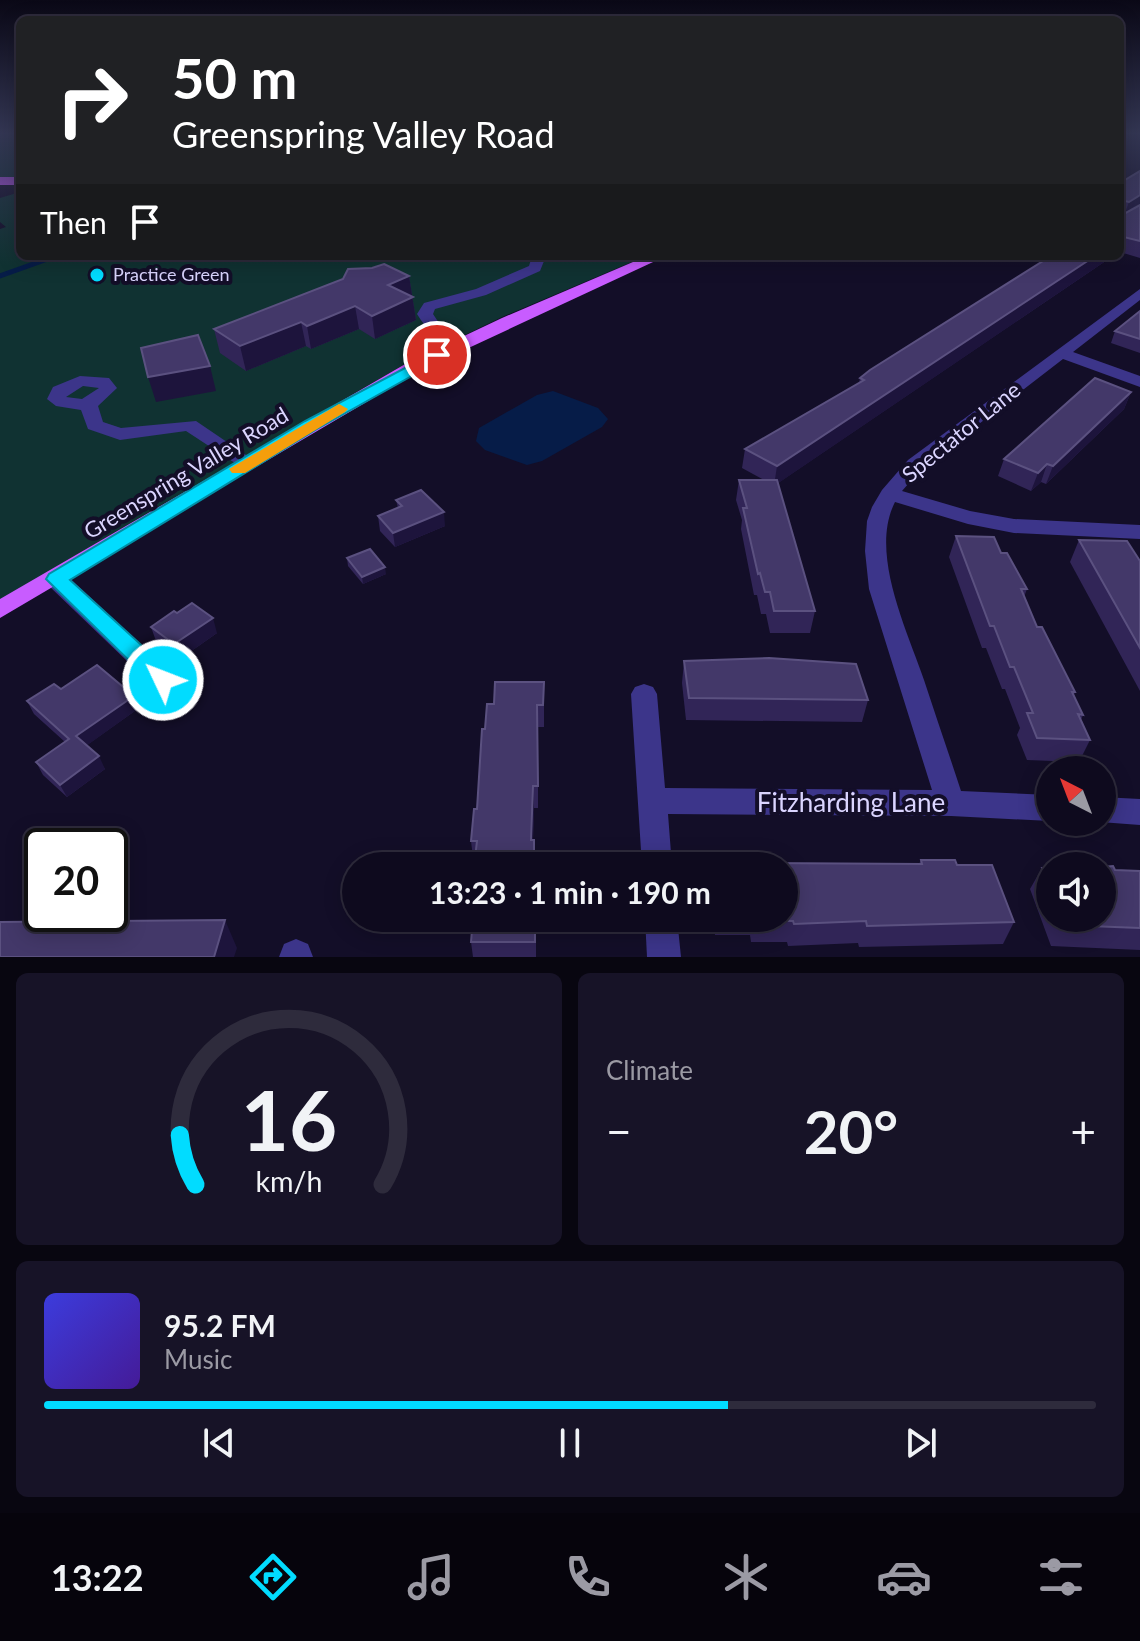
<!DOCTYPE html>
<meta charset="utf-8">
<style>
body{margin:0;font-family:Lato,sans-serif;background:#171327;color:#f1f3f6;height:100vh;display:flex;flex-direction:column;font-size:30px;white-space:nowrap}
*{box-sizing:border-box;margin:0}
p{font-size:26px;color:#9b9aa4}
.icon{flex:none;width:44px;height:44px;fill:none;stroke:currentColor;stroke-width:2;stroke-linecap:round;stroke-linejoin:round}
.map{position:relative;height:957px;overflow:hidden}
.side{display:flex;flex-direction:column;gap:16px;padding:16px;background:#080610;flex:1}
.side>*{flex:none}
.top-card{position:absolute;left:16px;top:16px;width:1108px;height:244px;border-radius:12px;box-shadow:0 4px 20px #0003,0 0 0 2px #2e2b3c;background:#202124;color:#fff;overflow:hidden}
.needle{width:52px;rotate:318deg}
.buttons{position:absolute;left:1036px;top:756px;display:grid;gap:16px}
.buttons a{display:grid;place-items:center;width:80px;height:80px;border-radius:50%;background:#0e0a1e;box-shadow:0 4px 20px #0003,0 0 0 2px #2e2b3c;font-size:40px}
.speed{position:absolute;left:24px;top:828px;display:flex;gap:16px;font-size:40px;font-weight:700;text-align:center}
.speed>*{display:grid;place-content:center;width:104px;height:104px;border-radius:50%;background:#0e0a1e;box-shadow:0 4px 20px #0003,0 0 0 2px #2e2b3c;line-height:1}
.speed .limit{border:4px solid #111;border-radius:12px;background:#fff;color:#111}
.pin{position:absolute;display:grid;place-items:center;width:68px;height:68px;color:#fff;margin:-34px;border:4px solid #fff;border-radius:50%;box-shadow:0 2px 8px #0007}
.me{position:absolute;width:88px;margin:-44px;rotate:313deg;stroke-linejoin:round;filter:drop-shadow(0 0 6px #0008)}
.turn{display:flex;align-items:center;gap:28px;height:168px;padding:0 24px;font-size:36px}
.turn .icon{width:104px;height:104px;stroke-width:2.5}
.turn b{display:block;font-size:56px;line-height:68px}
.then{display:flex;align-items:center;height:76px;padding:0 24px;background:#0003;gap:16px;font-size:30px}
.big{font-size:60px;font-weight:700;line-height:1.1}
.side .card{flex:1;display:flex;flex-direction:column;justify-content:center;gap:12px;min-width:0;padding:0 28px;border-radius:12px;background:#171327}
.side .dial{align-items:center;gap:0}
.dial svg{height:208px;overflow:visible;fill:none;stroke:#2e2b3c;stroke-width:7;stroke-linecap:round;text-anchor:middle}
.dial text{fill:#f1f3f6;stroke:none}
.song{display:flex;align-items:center;gap:24px}
.cover{width:96px;height:96px;border-radius:12px;background:linear-gradient(135deg,hsl(240 70% 55%),hsl(260 70% 35%))}
.played{height:8px;border-radius:4px;background:linear-gradient(90deg,#01dcff 65%,#2e2b3c 65%)}
.keys{display:flex;justify-content:space-around;direction:ltr}
.heat{display:flex;justify-content:space-between;align-items:center;font-size:44px;direction:ltr}
.side .tiles{flex:1;display:grid;gap:16px;grid-template-columns:1fr 1fr}
.card:last-child{grid-column:span 2}
.trip{position:absolute;left:342px;top:852px;width:456px;height:80px;border-radius:40px;background:#0e0a1e;box-shadow:0 4px 20px #0003,0 0 0 2px #2e2b3c;font-weight:700;line-height:80px;text-align:center}
.menu{display:flex;height:128px;justify-content:space-around;align-items:center;background:#06040c;color:#9b9aa4}
.menu .icon{width:56px;height:56px}
.menu .current{color:#01dcff}
.menu b{font-size:36px;color:#f1f3f6}
.map>svg:first-child{display:block}
</style>
<div class="map">
<svg width="1140" height="957" viewBox="0 0 1140 957">
<rect width="100%" height="100%" fill="#130e28"/>
<!-- green -->
<g fill="#103232">
<rect x="0" y="132" width="20" height="47"/>
<path d="M 20,192 L 20,256 L 646,256 L 502,317 L 405,364 L 0,600 L 0,229 L 6,227 L 0,222 L 0,198 Z"/>
</g>
<!-- water -->
<path fill="#061c48" d="M 553,391 L 598,408 L 608,419 L 602,427 L 542,461 L 527,465 L 485,450 L 476,441 L 479,428 L 537,395 Z"/>
<g fill="none" stroke-linecap="round" stroke-linejoin="round">
<!-- stream -->
<path stroke="#061c48" stroke-width="5" d="M 0,276 L 56,256"/>
<!-- minor -->
<g fill="#3c358a" fill-rule="evenodd">
<path d="M 532,256 L 546,256 L 540,271 L 486,295 L 435,309 L 433,314 L 441,326 L 466,341 L 466,347 C 445,351 427,330 417,314 L 424,303 L 476,289 L 529,266 Z"/>
<path d="M 1140,289 L 1140,300 L 1073,352 L 1140,376 L 1140,387 L 1063,359 L 922,468 L 902,491 L 970,511 L 1014,519 L 1140,525 L 1140,539 L 1014,533 L 968,524 L 895,502 C 869,553 907,630 924,680 C 936,717 949,754 961,791 L 1050,795 L 1050,821 L 951,816 L 668,814 L 672,866 L 642,866 L 631,694 L 635,687 L 644,684 L 653,687 L 657,694 L 665,788 L 932,790 L 869,589 L 865,551 L 867,521 L 872,507 L 882,490 L 908,460 Z"/>
<path d="M 80,376 L 109,378 L 117,388 L 98,406 L 103,422 L 121,428 L 196,421 L 258,463 L 255,467 L 241,467 L 186,431 L 120,440 L 88,429 L 81,410 L 56,406 L 47,399 L 53,387 ZM 83,386 L 99,388 L 82,399 L 66,397 Z"/>
<path d="M 56,571 L 64,573 L 172,673 L 176,680 L 172,687 L 163,690 L 154,687 L 48,585 L 45,579 L 48,573 Z"/>
<path d="M 1102,797 L 1140,799 L 1140,825 L 1100,822 Z"/>
<path d="M 645,918 L 677,918 L 681,957 L 647,957 Z"/>
<path d="M 296,939 L 308,944 L 313,957 L 279,957 L 284,944 Z"/>
</g>
<!-- major -->
<g fill="#c85cff" fill-rule="evenodd">
<rect x="0" y="177" width="20" height="8"/>
<path d="M 647,256 L 666,256 L 419,371 L 0,618 L 0,599 L 407,363 L 502,318 Z"/>
</g>
</g>
<!-- wall -->
<g fill="#312557">
<path d="M 1140,171 L 1140,203 L 1125,213 L 1120,212 L 1120,183 Z"/>
<path d="M 1140,205 L 1140,258 L 1120,252 L 1120,216 Z"/>
<path d="M 1051,256 L 1113,256 L 778,483 L 815,611 L 810,633 L 770,633 L 766,614 L 761,614 L 757,595 L 754,595 L 741,529 L 742,520 L 736,500 L 739,480 L 764,480 L 742,468 L 745,449 L 859,383 L 860,378 Z"/>
<path d="M 409,276 L 416,320 L 375,339 L 359,329 L 311,349 L 306,346 L 246,371 L 220,353 L 214,329 Z"/>
<path d="M 1140,311 L 1140,353 L 1111,343 L 1115,331 Z"/>
<path d="M 1131,392 L 1124,409 L 1046,484 L 1041,482 L 1031,491 L 998,476 L 1004,459 Z"/>
<path d="M 396,500 L 445,526 L 395,547 L 380,531 L 378,516 L 398,508 Z"/>
<path d="M 956,536 L 1001,553 L 1027,589 L 1024,597 L 1037,627 L 1075,692 L 1074,695 L 1083,715 L 1081,720 L 1090,740 L 1079,762 L 1027,760 L 1017,735 L 1020,728 L 1005,689 L 1002,689 L 986,648 L 982,648 L 949,557 Z"/>
<path d="M 1079,540 L 1140,561 L 1140,691 L 1070,562 Z"/>
<path d="M 347,558 L 386,574 L 363,584 L 348,566 Z"/>
<path d="M 151,627 L 217,633 L 180,659 L 156,641 Z"/>
<path d="M 684,661 L 868,700 L 862,722 L 686,720 L 682,683 Z"/>
<path d="M 544,682 L 544,727 L 538,727 L 538,808 L 534,808 L 533,840 L 534,840 L 535,866 L 474,866 L 471,841 L 477,809 L 485,729 L 494,704 Z"/>
<path d="M 134,696 L 139,708 L 87,745 L 105,769 L 67,797 L 43,775 L 36,762 L 65,742 L 34,714 L 27,701 Z"/>
<path d="M 712,858 L 747,863 L 919,864 L 921,860 L 957,865 L 1014,922 L 1003,944 L 859,947 L 858,943 L 788,946 L 787,942 L 751,942 L 750,935 L 715,935 L 713,918 L 784,918 L 784,866 L 710,866 Z"/>
<path d="M 1050,867 L 1050,918 L 1102,918 L 1115,870 L 1140,871 L 1140,950 L 1051,946 L 1030,889 L 1042,868 Z"/>
<path d="M 470,918 L 536,918 L 536,957 L 473,957 L 471,942 L 472,928 L 471,928 Z"/>
</g>
<!-- shaded-wall -->
<g fill="#1d143c">
<path d="M 1140,195 L 1140,203 L 1125,213 L 1129,202 Z"/>
<path d="M 1095,256 L 1113,256 L 774,486 L 777,466 Z"/>
<path d="M 409,276 L 416,320 L 375,339 L 372,316 L 388,285 Z"/>
<path d="M 355,306 L 359,329 L 311,349 L 307,326 Z"/>
<path d="M 301,322 L 306,346 L 246,371 L 240,346 Z"/>
<path d="M 210,366 L 216,391 L 156,402 L 148,377 Z"/>
<path d="M 1131,392 L 1124,409 L 1046,484 L 1053,466 Z"/>
<path d="M 1047,464 L 1041,482 L 1031,491 L 1038,473 Z"/>
<path d="M 444,512 L 445,526 L 395,547 L 393,533 Z"/>
<path d="M 385,567 L 386,574 L 363,584 L 362,577 Z"/>
<path d="M 213,618 L 217,633 L 180,659 L 174,644 Z"/>
<path d="M 134,696 L 139,708 L 82,749 L 76,736 Z"/>
<path d="M 99,756 L 105,769 L 67,797 L 60,785 Z"/>
<path d="M 533,786 L 534,808 L 532,861 L 531,840 Z"/>
<path d="M 225,920 L 237,948 L 234,957 L 214,957 Z"/>
</g>
<!-- building -->
<g fill="#433869" stroke="#5b5180" stroke-width="2">
<path d="M 1140,171 L 1140,195 L 1129,202 L 1120,200 L 1120,183 Z"/>
<path d="M 1140,205 L 1140,241 L 1124,237 L 1120,240 L 1120,216 Z"/>
<path d="M 1051,256 L 1095,256 L 777,466 L 745,449 L 864,380 L 860,378 L 870,370 Z"/>
<path d="M 384,264 L 409,276 L 388,285 L 413,297 L 372,316 L 355,306 L 307,326 L 301,322 L 240,346 L 214,329 L 343,279 L 348,269 L 372,268 Z"/>
<path d="M 1140,311 L 1140,339 L 1115,331 Z"/>
<path d="M 198,335 L 210,366 L 148,377 L 141,348 Z"/>
<path d="M 1095,378 L 1131,392 L 1053,466 L 1047,464 L 1038,473 L 1004,459 Z"/>
<path d="M 739,480 L 777,480 L 815,611 L 774,611 L 770,592 L 765,592 L 760,573 L 758,574 L 743,508 L 747,508 Z"/>
<path d="M 421,490 L 444,512 L 393,533 L 378,516 L 402,506 L 396,500 Z"/>
<path d="M 956,536 L 994,537 L 1001,553 L 1007,553 L 1027,589 L 1021,589 L 1037,627 L 1042,627 L 1075,692 L 1072,692 L 1083,715 L 1078,714 L 1090,740 L 1037,738 L 1027,713 L 1033,713 L 1014,667 L 1010,667 L 994,626 L 990,626 Z"/>
<path d="M 1079,540 L 1127,541 L 1140,561 L 1140,648 Z"/>
<path d="M 370,549 L 385,567 L 362,577 L 347,558 Z"/>
<path d="M 192,603 L 213,618 L 174,644 L 151,627 L 174,611 L 177,613 Z"/>
<path d="M 769,658 L 856,664 L 868,700 L 689,698 L 684,661 Z"/>
<path d="M 97,665 L 134,696 L 76,736 L 99,756 L 60,785 L 36,762 L 69,739 L 27,701 L 54,684 L 61,689 Z"/>
<path d="M 495,682 L 544,682 L 543,705 L 537,705 L 538,786 L 533,786 L 531,840 L 534,840 L 534,866 L 474,866 L 477,841 L 471,841 L 474,809 L 477,809 L 482,729 L 485,729 L 487,704 L 494,704 Z"/>
<path d="M 746,857 L 747,863 L 922,864 L 921,860 L 955,860 L 957,865 L 992,865 L 1014,922 L 867,926 L 866,921 L 794,924 L 793,921 L 756,920 L 756,918 L 784,918 L 784,866 L 713,866 L 712,858 Z"/>
<path d="M 1113,866 L 1115,870 L 1140,871 L 1140,928 L 1064,925 L 1061,918 L 1102,918 L 1102,867 Z"/>
<path d="M 1050,867 L 1050,890 L 1042,868 Z"/>
<path d="M 473,918 L 535,918 L 535,942 L 471,942 Z"/>
<path d="M 225,920 L 214,957 L 0,957 L 0,922 Z"/>
</g>
<!-- sky -->
<linearGradient id="sky" x2="0" y2="1"><stop stop-color="#0a0816"/><stop offset="0.5" stop-color="#333653"/><stop offset="1" stop-color="#333653" stop-opacity="0"/></linearGradient>
<rect width="1140" height="266" fill="url(#sky)"/>
<!-- route -->
<path fill="#01dcff" stroke="#018fa6" stroke-width="2" d="M 437,351 L 444,355 L 442,359 L 317,429 L 70,580 L 172,673 L 175,680 L 172,686 L 163,689 L 155,686 L 46,579 L 49,574 L 305,421 Z"/>
<!-- slow -->
<path fill="#f59e0b" d="M 339,404 L 348,409 L 345,412 L 245,473 L 232,473 L 229,469 Z"/>
<!-- markers -->
<circle fill="#01dcff" stroke="#130e28" stroke-width="3" cx="97" cy="275" r="8"/>
<g text-anchor="middle" stroke-width="8" stroke-linejoin="round" paint-order="stroke">
<!-- far-poi labels -->
<g font-size="18" fill="#dbd5ff" stroke="#130e28" text-anchor="start">
<text x="113" y="281">Practice Green</text>
</g>
<!-- street labels -->
<g font-size="22" fill="#dbd5ff" stroke="#130e28">
<text transform="translate(961 432) rotate(-39)" y="8">Spectator Lane</text>
<text transform="translate(186 473) rotate(-31)" y="8">Greenspring Valley Road</text>
</g>
<!-- near-street labels -->
<g font-size="26" fill="#dbd5ff" stroke="#130e28">
<text x="851" y="812">Fitzharding Lane</text>
</g>
</g>
</svg>
<div class="buttons">
<a><svg class="needle" viewBox="-14 -14 28 28"><path d="M0-13l5 13h-10z" fill="#e53935"/><path d="M0 13l5-13h-10z" fill="#9b9aa4"/></svg></a>
<a><svg class="icon" aria-label="sound" viewBox="0 0 24 24"><path d="M4 9h4l5-4v14l-5-4H4zM17 9q2 3 0 6"/></svg></a>
</div>
<div class="speed"><div class="limit">20</div></div>
<div class="pin" style="left:437px;top:355px;background:#d93025"><svg class="icon" aria-label="arrive" viewBox="0 0 24 24"><path d="M6 21V4h12l-3 4 3 4H6"/></svg></div>
<svg class="me" style="left:163px;top:680px" viewBox="-20 -20 40 40"><circle r="17" fill="#01dcff" stroke="#fff" stroke-width="3"/><path d="M0-11L8 9 0 5-8 9z" fill="#fff"/></svg>
<div class="trip">13:23 · 1 min · 190 m</div>
<div class="top-card">
<div class="turn"><svg class="icon" aria-label="right" viewBox="0 0 24 24"><path d="M7 20v-9h11M14 6l5 5-5 5"/></svg><div><b>50 m</b>Greenspring Valley Road</div></div>
<div class="then">Then<svg class="icon" aria-label="arrive" viewBox="0 0 24 24"><path d="M6 21V4h12l-3 4 3 4H6"/></svg></div>
</div>
</div>
<section class="side">
<div class="tiles">
<div class="card dial"><svg viewBox="0 0 100 80">
<path d="M14 69A42 42 0 1 1 86 69"/>
<path d="M14 69A42 42 0 0 1 8 50" stroke="#01dcff"/>
<text x="50" y="56" font-size="32" font-weight="700">16</text>
<text x="50" y="72" font-size="11">km/h</text>
</svg></div>
<div class="card"><p>Climate</p>
<div class="heat"><a>−</a><b class="big">20°</b><a>+</a></div>
</div>
<div class="card">
<div class="song"><i class="cover"></i><div><b>95.2 FM</b><p>Music</p></div></div>
<div class="played"></div>
<div class="keys"><svg class="icon" aria-label="previous" viewBox="0 0 24 24"><path d="M18 5L8 12l10 7zM5 5v14"/></svg><svg class="icon" aria-label="pause" viewBox="0 0 24 24"><path d="M8 5v14M16 5v14"/></svg><svg class="icon" aria-label="next" viewBox="0 0 24 24"><path d="M6 5l10 7-10 7zM19 5v14"/></svg></div>
</div>
</div>
</section>
<nav class="menu">
<b>13:22</b>
<svg class="icon current" aria-label="directions" viewBox="0 0 24 24"><path d="M12 3l9 9-9 9-9-9zM9 14v-3h6M13 9l2 2-2 2"/></svg>
<svg class="icon" aria-label="music" viewBox="0 0 24 24"><path d="M9 18V5l10-2v13"/><circle cx="6" cy="18" r="3"/><circle cx="16" cy="16" r="3"/></svg>
<svg class="icon" aria-label="phone" viewBox="0 0 24 24"><path d="M5 4h4l2 5-3 2q2 4 5 5l2-3 5 2v4C11 20 4 13 5 4z"/></svg>
<svg class="icon" aria-label="climate" viewBox="0 0 24 24"><path d="M12 3v18M4 7l16 10M4 17L20 7"/></svg>
<svg class="icon" aria-label="car" viewBox="0 0 24 24"><path d="M5 17H2v-5l4-1 3-4h7l3 4 3 1v5h-3M9 17h6M6 11h13"/><circle cx="7" cy="17" r="2"/><circle cx="17" cy="17" r="2"/></svg>
<svg class="icon" aria-label="filters" viewBox="0 0 24 24"><path d="M4 7h16M4 17h16"/><circle cx="9" cy="7" r="2"/><circle cx="15" cy="17" r="2"/></svg>
</nav>
